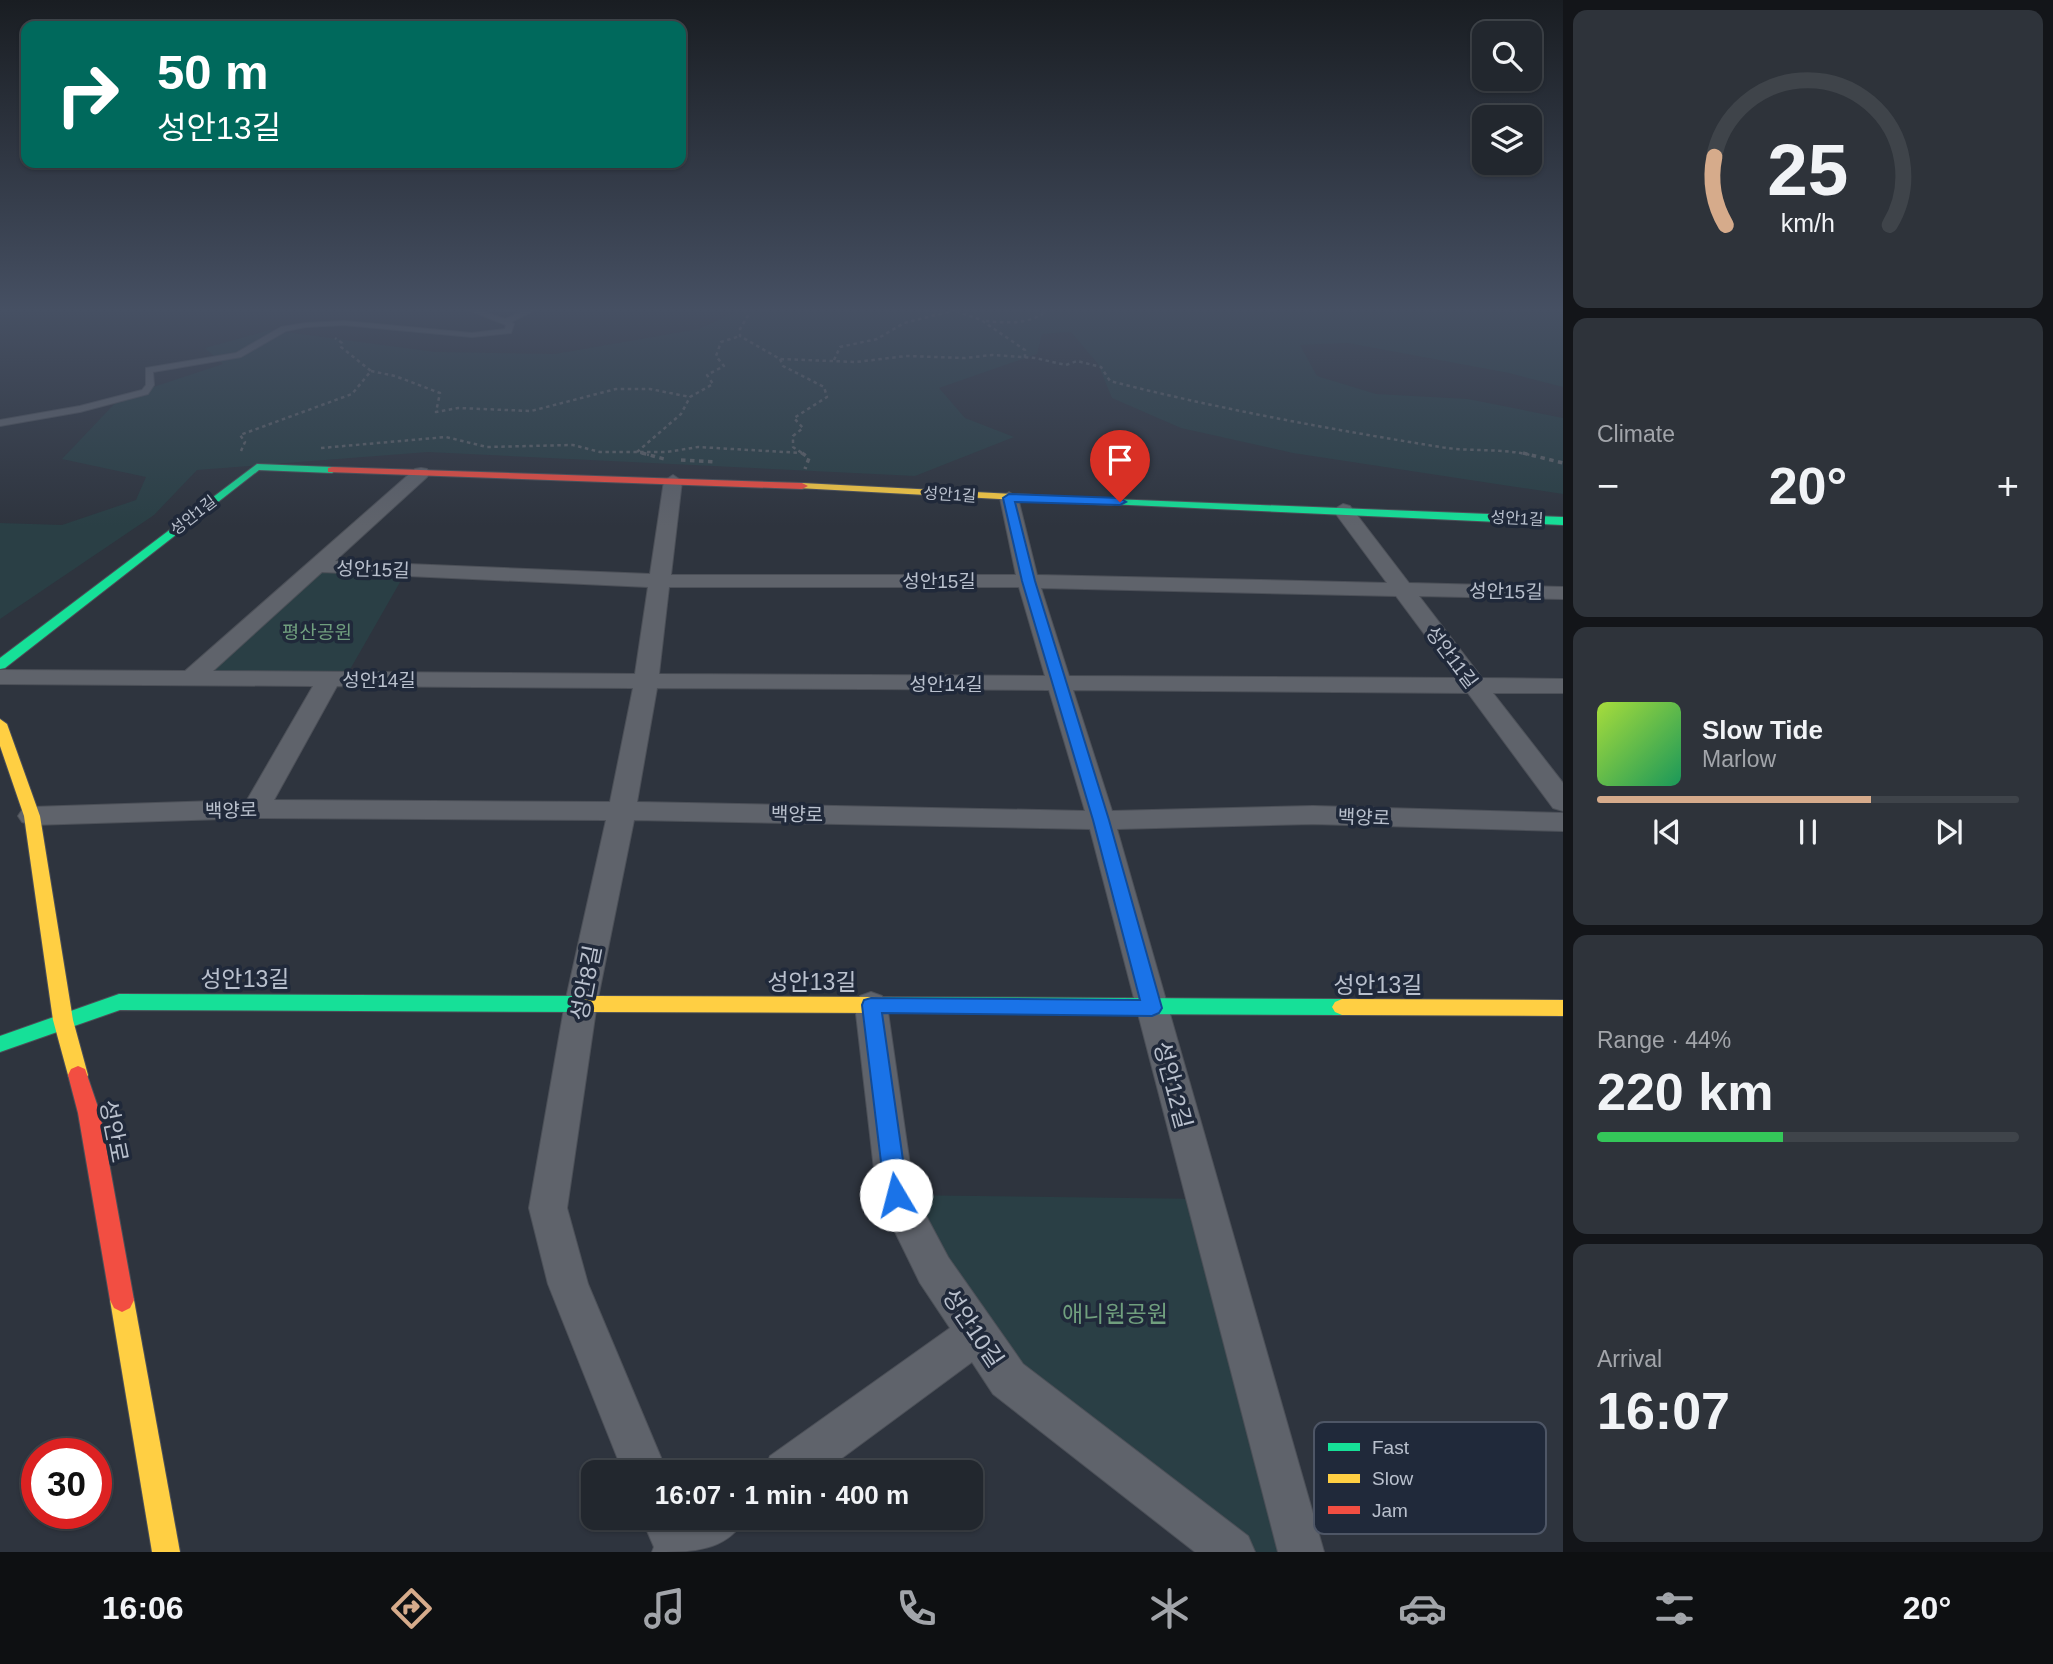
<!DOCTYPE html>
<meta charset="utf-8">
<style>
body{margin:0;font-family:Helvetica,"Noto Sans KR",sans-serif;background:#2e333a;color:#f1f3f6;height:100vh;display:flex;flex-direction:column;font-size:26px;white-space:nowrap}
*{box-sizing:border-box;margin:0}
p{font-size:23px;color:#a2a5aa}
.icon{flex:none;width:38px;height:38px;fill:none;stroke:currentColor;stroke-width:2;stroke-linecap:round;stroke-linejoin:round}
.map{position:relative;flex:1;overflow:hidden}
.sheet{display:flex;flex-direction:column;gap:10px;padding:10px;background:#131519;width:490px}
.sheet>*{flex:none}
.top-card{position:absolute;left:21px;top:21px;width:665px;height:147px;border-radius:14px;box-shadow:0 2px 5px #0004,0 0 0 2px #3f444a;background:#00695c;color:#fff;overflow:hidden}
.buttons{position:absolute;left:1472px;top:21px;display:grid;gap:14px}
.buttons a{display:grid;place-items:center;width:70px;height:70px;border-radius:14px;background:#22272e;box-shadow:0 2px 5px #0004,0 0 0 2px #3f444a;font-size:35px}
.speed{position:absolute;left:21px;top:1438px;display:flex;gap:14px;font-size:35px;font-weight:700;text-align:center}
.speed>*{display:grid;place-content:center;width:91px;height:91px;border-radius:50%;background:#22272e;box-shadow:0 2px 5px #0004,0 0 0 2px #3f444a;line-height:1}
.speed .limit{border:10px solid #d22;background:#fff;color:#111}
.pin{position:absolute;display:grid;place-items:center;width:60px;height:60px;color:#fff;margin:-72px -30px;border-radius:50% 50% 50% 0;rotate:-45deg;box-shadow:0 0 7px #0007}
.pin .icon{rotate:45deg}
.me{position:absolute;width:77px;margin:-38px;rotate:352deg;stroke-linejoin:round;filter:drop-shadow(0 0 5px #0008)}
.turn{display:flex;align-items:center;gap:24px;height:147px;padding:0 21px;font-size:32px}
.turn .icon{width:91px;height:91px;stroke-width:2.5}
.turn b{display:block;font-size:49px;line-height:60px}
.big{font-size:52px;font-weight:600;line-height:1.1}
.sheet .tile{flex:1;display:flex;flex-direction:column;justify-content:center;gap:10px;min-width:0;padding:0 24px;border-radius:14px;background:#2e333a}
.sheet .dial{align-items:center;gap:0}
.dial svg{height:182px;overflow:visible;fill:none;stroke:#3f444a;stroke-width:7;stroke-linecap:round;text-anchor:middle}
.dial text{fill:#f1f3f6;stroke:none}
.song{display:flex;align-items:center;gap:21px}
.cover{width:84px;height:84px;border-radius:10px;background:linear-gradient(135deg,hsl(80 70% 55%),hsl(150 70% 35%))}
.played{height:7px;border-radius:4px;background:linear-gradient(90deg,#d6ab8b 65%,#3f444a 65%)}
.keys{display:flex;justify-content:space-around;direction:ltr}
.heat{display:flex;justify-content:space-between;align-items:center;font-size:38px;direction:ltr}
.charge{height:10px;border-radius:5px;background:linear-gradient(90deg,#34c759 44%,#3f444a 0)}
.trip{position:absolute;left:581px;top:1460px;width:402px;height:70px;border-radius:14px;background:#22272e;box-shadow:0 2px 5px #0004,0 0 0 2px #3f444a;font-weight:600;line-height:70px;text-align:center}
.tab-bar{display:flex;height:112px;justify-content:space-around;align-items:center;background:#0e1012;color:#a2a5aa}
.tab-bar .icon{width:49px;height:49px}
.tab-bar .current{color:#d6ab8b}
.tab-bar b{font-size:32px;color:#f1f3f6}
main{display:flex;flex:1;min-height:0}
.map>svg:first-child{display:block}
</style>
<main>
<div class="map">
<svg width="1563" height="1552" viewBox="0 0 1563 1552">
<rect width="100%" height="100%" fill="#2e343e"/>
<!-- green -->
<g fill="#2a3f45">
<path d="M 742,309 L 1563,309 L 1563,387 L 1509,373 L 1348,343 L 1300,345 L 1317,376 L 1376,394 L 1468,399 L 1563,418 L 1563,494 L 1293,453 L 1181,428 L 1112,398 L 1098,364 L 1071,332 L 1042,334 L 1037,354 L 939,388 L 965,418 L 1014,437 L 915,476 L 428,452 L 197,470 L 154,515 L 0,619 L 0,523 L 62,525 L 136,500 L 146,477 L 62,459 L 120,398 L 223,364 L 205,348 L 270,330 L 435,352 L 555,354 L 699,329 Z"/>
<path d="M 316,566 L 407,570 L 344,680 L 189,680 Z"/>
<path d="M 896,1195 L 1205,1199 L 1301,1552 L 1232,1552 L 1008,1379 Z"/>
</g>
<g fill="none" stroke-linecap="round" stroke-linejoin="round">
<!-- lane casing -->
<g stroke="#4c5058" stroke-width="2">
<path id="lane" d="M 466,309 L 476,309 L 505,319 L 527,309 L 537,309 L 511,322 L 514,324 L 511,333 L 472,337 L 344,325 L 306,327 L 286,331 L 241,357 L 153,372 L 154,385 L 148,394 L 80,412 L 0,426 L 0,420 L 80,406 L 142,390 L 146,385 L 146,368 L 236,353 L 281,327 L 306,323 L 344,321 L 472,333 L 505,329 L 506,325 Z"/>
</g>
<!-- street casing -->
<g stroke="#4c5058" stroke-width="2">
<g id="street">
<path d="M 421,468 L 427,469 L 430,473 L 427,477 L 335,561 L 650,574 L 664,481 L 673,475 L 682,481 L 671,575 L 1016,575 L 1000,498 L 1009,492 L 1018,498 L 1037,575 L 1387,583 L 1333,510 L 1343,504 L 1350,506 L 1409,583 L 1563,587 L 1563,599 L 1419,596 L 1482,678 L 1563,679 L 1563,693 L 1493,693 L 1563,783 L 1563,811 L 1553,808 L 1468,693 L 1073,690 L 1112,811 L 1313,806 L 1563,813 L 1563,831 L 1313,824 L 1117,829 L 1324,1552 L 1278,1552 L 1090,829 L 634,820 L 597,1003 L 567,1208 L 588,1284 L 667,1472 L 623,1472 L 548,1284 L 529,1208 L 565,1003 L 606,820 L 256,818 L 32,825 L 22,822 L 18,816 L 22,810 L 32,807 L 247,800 L 313,686 L 0,684 L 0,670 L 185,671 L 415,469 ZM 322,572 L 648,587 L 635,674 L 213,671 ZM 669,587 L 1019,587 L 1045,676 L 659,674 ZM 1041,588 L 1396,596 L 1457,678 L 1069,676 ZM 337,686 L 633,688 L 610,802 L 274,800 ZM 657,688 L 1049,690 L 1085,811 L 637,802 Z"/>
<path d="M 871,992 L 882,996 L 887,1005 L 914,1193 L 948,1257 L 1023,1364 L 1248,1536 L 1255,1552 L 1195,1552 L 993,1394 L 972,1362 L 823,1472 L 764,1472 L 770,1456 L 950,1328 L 920,1283 L 877,1195 L 855,1005 L 860,996 Z"/>
<path d="M 641,1517 L 746,1517 C 727,1552 692,1552 652,1552 L 654,1547 Z"/>
</g>
</g>
<!-- fast casing -->
<g stroke="#4c5058" stroke-width="2">
<g id="fast">
<path d="M 257,464 L 332,467 L 337,470 L 332,473 L 259,470 L 5,668 L 0,669 L 0,658 Z"/>
<path d="M 1112,499 L 1563,517 L 1563,525 L 1108,504 L 1108,500 Z"/>
<path d="M 119,994 L 592,996 L 599,999 L 602,1004 L 599,1009 L 592,1012 L 120,1010 L 0,1052 L 0,1036 Z"/>
<path d="M 882,997 L 1342,999 L 1349,1002 L 1352,1007 L 1349,1012 L 1342,1015 L 882,1013 L 875,1010 L 872,1005 L 875,1000 Z"/>
</g>
</g>
<!-- slow casing -->
<g stroke="#4c5058" stroke-width="2">
<g id="slow">
<path d="M 802,483 L 1112,499 L 1118,502 L 1112,505 L 798,488 L 796,486 Z"/>
<path d="M 0,719 L 7,724 L 40,816 L 73,1020 L 88,1075 L 85,1081 L 78,1084 L 71,1081 L 68,1075 L 53,1020 L 24,816 L 0,746 Z"/>
<path d="M 592,996 L 882,997 L 889,1000 L 892,1005 L 889,1010 L 882,1013 L 592,1012 L 585,1009 L 582,1004 L 585,999 Z"/>
<path d="M 1342,999 L 1563,1000 L 1563,1016 L 1342,1015 L 1335,1012 L 1332,1007 L 1335,1002 Z"/>
<path d="M 122,1288 L 130,1292 L 134,1300 L 180,1552 L 152,1552 L 110,1300 L 114,1292 Z"/>
</g>
</g>
<!-- jam casing -->
<g stroke="#4c5058" stroke-width="2">
<g id="jam">
<path d="M 332,467 L 802,483 L 808,486 L 802,489 L 328,472 L 328,468 Z"/>
<path d="M 78,1066 L 85,1069 L 100,1113 L 134,1300 L 130,1308 L 122,1312 L 114,1308 L 110,1300 L 78,1113 L 68,1075 L 71,1069 Z"/>
</g>
</g>
<!-- path-far1 -->
<g stroke="#5c6167" stroke-width="2.5" stroke-dasharray="3.5 3.5" stroke-linecap="butt">
<path d="M 752,309 L 740,329 L 740,336 L 780,359 L 856,362 L 906,356 L 965,358 L 992,355 L 1035,358 L 1066,365 L 1077,361 L 1101,367 L 1110,381 C 1219,409 1329,429 1440,447 C 1470,452 1501,448 1530,455"/>
<path d="M 956,311 L 981,320 L 1025,350 L 1025,358"/>
<path d="M 986,321 C 1005,323 1034,325 1047,309"/>
<path d="M 780,359 L 783,366 L 824,387 L 827,397 L 794,418 L 803,428 L 793,436 L 793,447 L 805,455"/>
<path d="M 834,360 L 840,347 L 877,339 L 904,323 L 959,309"/>
<path d="M 371,371 L 395,376 L 440,393 L 436,412 L 458,408 L 531,411 L 616,389 L 650,389 L 690,397"/>
<path d="M 321,448 L 446,437 L 487,447 L 573,445 L 600,452 L 637,452 L 649,455"/>
<path d="M 241,451 L 245,442 L 240,435 L 352,394 L 371,371 L 341,347 L 342,343 L 335,338"/>
<path d="M 637,452 L 681,414 L 690,397 L 713,384 L 707,375 L 724,366 L 716,356 L 721,342 L 740,336"/>
<path d="M 640,452 L 667,452 L 698,447 L 802,453"/>
</g>
<!-- path -->
<g stroke="#5c6167" stroke-width="3.5" stroke-dasharray="4.5 4.5" stroke-linecap="butt">
<path d="M 642,453 L 668,460"/>
<path d="M 802,453 L 809,458 L 805,469"/>
<path d="M 1523,453 L 1563,463"/>
<path d="M 681,460 L 717,462"/>
</g>
<!-- lane -->
<use href="#lane" fill="#5f636b" fill-rule="evenodd"/>
<!-- street -->
<use href="#street" fill="#5f636b" fill-rule="evenodd"/>
<!-- fast -->
<use href="#fast" fill="#16e098" fill-rule="evenodd"/>
<!-- slow -->
<use href="#slow" fill="#ffcf43" fill-rule="evenodd"/>
<!-- jam -->
<use href="#jam" fill="#f24e42" fill-rule="evenodd"/>
</g>
<!-- sky -->
<linearGradient id="sky" x2="0" y2="1"><stop stop-color="#191d22"/><stop offset="0.59" stop-color="#465063"/><stop offset="1" stop-color="#465063" stop-opacity="0"/></linearGradient>
<rect width="1563" height="526" fill="url(#sky)"/>
<!-- route -->
<path fill="#1a73e8" stroke="#114b97" stroke-width="2" d="M 1009,494 L 1120,498 L 1126,502 L 1120,505 L 1015,502 L 1035,581 L 1109,820 L 1162,1008 L 1159,1013 L 1152,1016 L 882,1013 L 908,1195 L 904,1203 L 896,1206 L 888,1203 L 885,1195 L 862,1005 L 864,1000 L 871,998 L 1140,1000 L 1093,820 L 1022,581 L 1003,498 Z"/>
<g text-anchor="middle" stroke-width="7" stroke-linejoin="round" paint-order="stroke">
<!-- far-street labels -->
<g font-size="16" fill="#b9c0cd" stroke="#20293a">
<text transform="translate(950 494) rotate(4)" y="6">성안1길</text>
<text transform="translate(193 515) rotate(-38)" y="6">성안1길</text>
<text transform="translate(1517 518) rotate(3)" y="6">성안1길</text>
</g>
<!-- street labels -->
<g font-size="19" fill="#b9c0cd" stroke="#20293a">
<text transform="translate(373 569) rotate(2)" y="7">성안15길</text>
<text x="939" y="588">성안15길</text>
<text transform="translate(1506 591) rotate(1)" y="7">성안15길</text>
<text transform="translate(1452 657) rotate(53)" y="7">성안11길</text>
<text x="379" y="687">성안14길</text>
<text x="946" y="691">성안14길</text>
<text transform="translate(231 810) rotate(-1)" y="7">백양로</text>
<text transform="translate(797 814) rotate(1)" y="7">백양로</text>
<text transform="translate(1364 817) rotate(2)" y="7">백양로</text>
</g>
<!-- park labels -->
<g font-size="19" fill="#709f7e" stroke="#20293a">
<text x="317" y="639">평산공원</text>
</g>
<!-- near-street labels -->
<g font-size="23" fill="#b9c0cd" stroke="#20293a">
<text x="245" y="987">성안13길</text>
<text x="812" y="990">성안13길</text>
<text transform="translate(586 983) rotate(-79)" y="8">성안8길</text>
<text x="1378" y="993">성안13길</text>
<text transform="translate(1173 1085) rotate(75)" y="8">성안12길</text>
<text transform="translate(114 1131) rotate(79)" y="8">성안로</text>
<text transform="translate(973 1328) rotate(56)" y="8">성안10길</text>
</g>
<!-- near-park labels -->
<g font-size="23" fill="#709f7e" stroke="#20293a">
<text x="1115" y="1322">애니원공원</text>
</g>
</g>
<!-- legend -->
<rect x="1314" y="1422" width="232" height="112" rx="10" fill="#20293a" stroke="#4e5666" stroke-width="2"/>
<rect x="1328" y="1443" width="32" height="8" fill="#16e098"/>
<rect x="1328" y="1474" width="32" height="9" fill="#ffcf43"/>
<rect x="1328" y="1506" width="32" height="8" fill="#f24e42"/>
<g font-size="19" fill="#b9c0cd">
<text x="1372" y="1454">Fast</text>
<text x="1372" y="1485">Slow</text>
<text x="1372" y="1517">Jam</text>
</g>
</svg>
<div class="buttons">
<a><svg class="icon" aria-label="search" viewBox="0 0 24 24"><circle cx="10" cy="10" r="6"/><path d="M15 15l6 6"/></svg></a>
<a><svg class="icon" aria-label="layers" viewBox="0 0 24 24"><path d="M12 4l9 5-9 5-9-5zM3 14l9 5 9-5"/></svg></a>
</div>
<div class="speed"><div class="limit">30</div></div>
<div class="pin" style="left:1120px;top:502px;background:#d93025"><svg class="icon" aria-label="arrive" viewBox="0 0 24 24"><path d="M6 21V4h12l-3 4 3 4H6"/></svg></div>
<svg class="me" style="left:896px;top:1195px" viewBox="-20 -20 40 40"><circle r="19" fill="#fff"/><path d="M0-13L10 11 0 6-10 11z" fill="#1a73e8"/></svg>
<div class="trip">16:07 · 1 min · 400 m</div>
<div class="top-card">
<div class="turn"><svg class="icon" aria-label="right" viewBox="0 0 24 24"><path d="M7 20v-9h11M14 6l5 5-5 5"/></svg><div><b>50 m</b>성안13길</div></div>
</div>
</div>
<section class="sheet">
<div class="tile dial"><svg viewBox="0 0 100 80">
<path d="M14 69A42 42 0 1 1 86 69"/>
<path d="M14 69A42 42 0 0 1 9 39" stroke="#d6ab8b"/>
<text x="50" y="56" font-size="32" font-weight="700">25</text>
<text x="50" y="72" font-size="11">km/h</text>
</svg></div>
<div class="tile"><p>Climate</p>
<div class="heat"><a>−</a><b class="big">20°</b><a>+</a></div>
</div>
<div class="tile">
<div class="song"><i class="cover"></i><div><b>Slow Tide</b><p>Marlow</p></div></div>
<div class="played"></div>
<div class="keys"><svg class="icon" aria-label="previous" viewBox="0 0 24 24"><path d="M18 5L8 12l10 7zM5 5v14"/></svg><svg class="icon" aria-label="pause" viewBox="0 0 24 24"><path d="M8 5v14M16 5v14"/></svg><svg class="icon" aria-label="next" viewBox="0 0 24 24"><path d="M6 5l10 7-10 7zM19 5v14"/></svg></div>
</div>
<div class="tile"><p>Range · 44%</p><b class="big">220 km</b><div class="charge"></div></div>
<div class="tile"><p>Arrival</p><b class="big">16:07</b></div>
</section>
</main>
<nav class="tab-bar">
<b>16:06</b>
<svg class="icon current" aria-label="directions" viewBox="0 0 24 24"><path d="M12 3l9 9-9 9-9-9zM9 14v-3h6M13 9l2 2-2 2"/></svg>
<svg class="icon" aria-label="music" viewBox="0 0 24 24"><path d="M9 18V5l10-2v13"/><circle cx="6" cy="18" r="3"/><circle cx="16" cy="16" r="3"/></svg>
<svg class="icon" aria-label="phone" viewBox="0 0 24 24"><path d="M5 4h4l2 5-3 2q2 4 5 5l2-3 5 2v4C11 20 4 13 5 4z"/></svg>
<svg class="icon" aria-label="climate" viewBox="0 0 24 24"><path d="M12 3v18M4 7l16 10M4 17L20 7"/></svg>
<svg class="icon" aria-label="car" viewBox="0 0 24 24"><path d="M5 17H2v-5l4-1 3-4h7l3 4 3 1v5h-3M9 17h6M6 11h13"/><circle cx="7" cy="17" r="2"/><circle cx="17" cy="17" r="2"/></svg>
<svg class="icon" aria-label="filters" viewBox="0 0 24 24"><path d="M4 7h16M4 17h16"/><circle cx="9" cy="7" r="2"/><circle cx="15" cy="17" r="2"/></svg>
<b>20°</b>
</nav>
